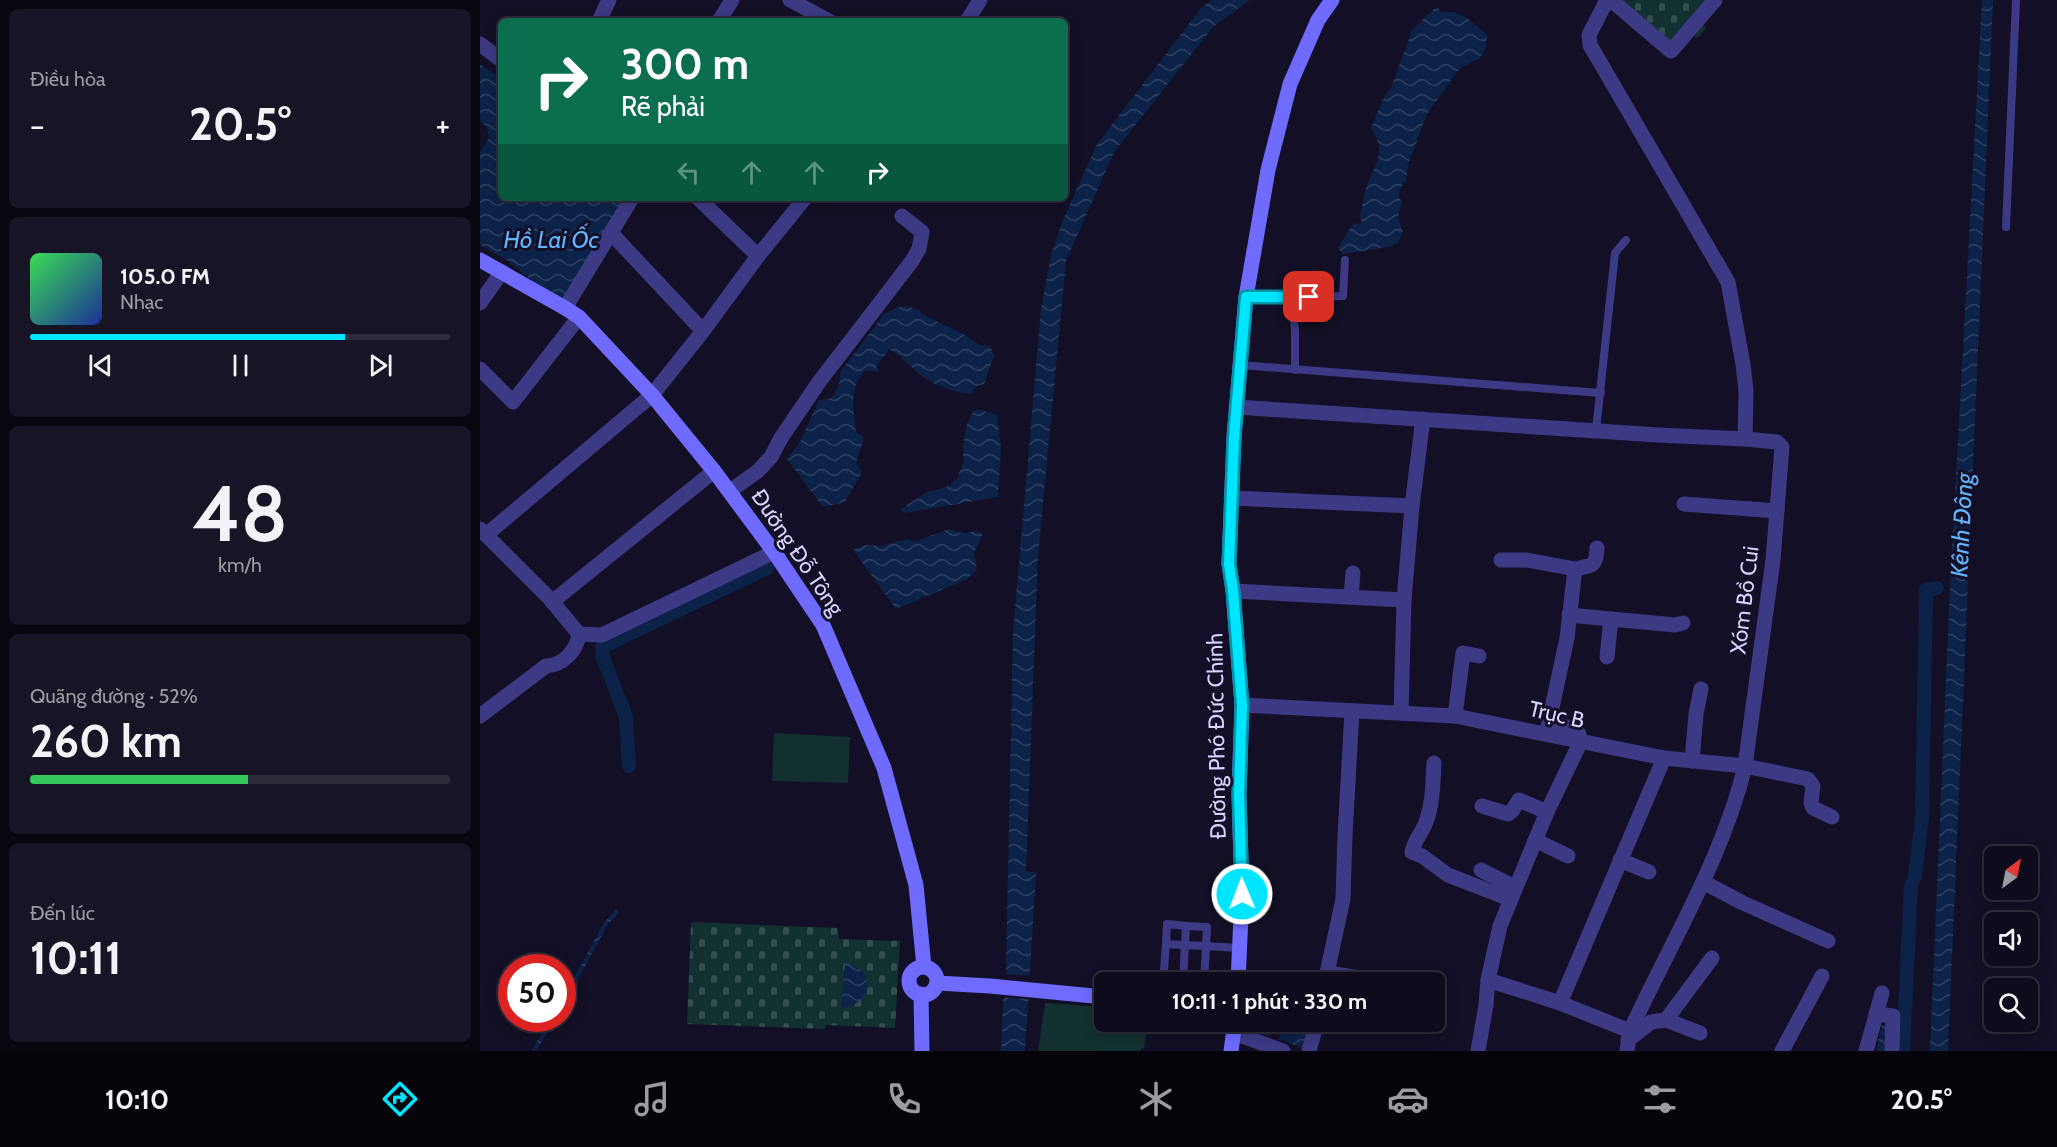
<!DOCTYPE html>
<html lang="vi">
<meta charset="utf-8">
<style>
body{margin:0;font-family:Cabin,sans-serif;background:#171425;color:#f1f3f6;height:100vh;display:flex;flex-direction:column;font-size:22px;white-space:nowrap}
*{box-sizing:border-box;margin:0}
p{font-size:20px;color:#9b9ba3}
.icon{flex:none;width:33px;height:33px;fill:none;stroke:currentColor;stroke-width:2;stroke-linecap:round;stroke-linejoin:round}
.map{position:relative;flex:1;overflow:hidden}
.details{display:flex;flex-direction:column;gap:9px;padding:9px;background:#08060f;width:480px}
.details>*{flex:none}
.guide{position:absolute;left:18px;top:18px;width:570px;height:183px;border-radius:9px;box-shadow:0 3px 15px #0003,0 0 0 2px #2e2b3b;background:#0b6e4f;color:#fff;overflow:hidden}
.needle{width:39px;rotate:32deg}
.fabs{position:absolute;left:1504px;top:846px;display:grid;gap:12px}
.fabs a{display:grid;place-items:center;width:54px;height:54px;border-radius:9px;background:#0e0b1c;box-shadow:0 3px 15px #0003,0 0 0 2px #2e2b3b;font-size:30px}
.speed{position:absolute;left:18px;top:954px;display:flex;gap:12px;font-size:30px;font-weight:700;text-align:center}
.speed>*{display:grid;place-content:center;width:78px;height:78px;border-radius:50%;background:#0e0b1c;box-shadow:0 3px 15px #0003,0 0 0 2px #2e2b3b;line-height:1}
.speed .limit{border:9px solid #d22;background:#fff;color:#111}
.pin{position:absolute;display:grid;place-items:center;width:51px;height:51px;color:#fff;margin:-26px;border-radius:12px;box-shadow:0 3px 9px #0006}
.me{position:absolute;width:66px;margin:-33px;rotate:359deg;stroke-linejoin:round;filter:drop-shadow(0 0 4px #0008)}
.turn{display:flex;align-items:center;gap:21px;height:126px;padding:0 24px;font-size:27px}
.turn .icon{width:78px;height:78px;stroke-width:2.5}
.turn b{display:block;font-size:42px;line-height:51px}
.lanes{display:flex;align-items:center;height:57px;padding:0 24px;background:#0003;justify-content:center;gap:30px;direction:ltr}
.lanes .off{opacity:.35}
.big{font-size:45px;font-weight:700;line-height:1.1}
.details .widget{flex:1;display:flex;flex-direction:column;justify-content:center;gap:9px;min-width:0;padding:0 21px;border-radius:9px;background:#171425}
.details .dial{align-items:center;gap:0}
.dial b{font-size:78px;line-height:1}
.song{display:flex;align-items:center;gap:18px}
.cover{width:72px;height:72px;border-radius:9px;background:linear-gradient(135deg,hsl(130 70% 55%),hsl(230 70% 35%))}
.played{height:6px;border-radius:3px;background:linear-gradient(90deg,#00e5ff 75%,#2e2b3b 75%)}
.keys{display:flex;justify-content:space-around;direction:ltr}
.heat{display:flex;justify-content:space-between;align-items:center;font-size:33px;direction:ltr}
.charge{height:9px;border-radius:4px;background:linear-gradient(90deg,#34c759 52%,#2e2b3b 0)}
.trip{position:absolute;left:614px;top:972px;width:351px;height:60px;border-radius:9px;background:#0e0b1c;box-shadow:0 3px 15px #0003,0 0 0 2px #2e2b3b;font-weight:700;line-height:60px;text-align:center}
.tab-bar{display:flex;height:96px;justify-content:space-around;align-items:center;background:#06040b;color:#9b9ba3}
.tab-bar .icon{width:42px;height:42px}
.tab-bar .active{color:#00e5ff}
.tab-bar b{font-size:27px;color:#f1f3f6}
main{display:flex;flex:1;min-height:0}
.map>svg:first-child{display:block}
</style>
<main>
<section class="details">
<div class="widget"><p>Điều hòa</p>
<div class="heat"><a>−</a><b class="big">20.5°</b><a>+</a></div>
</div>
<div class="widget">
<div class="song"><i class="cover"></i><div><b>105.0 FM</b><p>Nhạc</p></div></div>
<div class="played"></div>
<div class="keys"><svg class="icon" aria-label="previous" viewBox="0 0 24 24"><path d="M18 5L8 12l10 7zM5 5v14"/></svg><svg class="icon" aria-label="pause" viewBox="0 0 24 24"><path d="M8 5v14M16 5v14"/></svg><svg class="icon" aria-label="next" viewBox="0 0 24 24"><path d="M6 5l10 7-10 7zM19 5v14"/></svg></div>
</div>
<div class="widget dial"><b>48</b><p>km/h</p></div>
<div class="widget"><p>Quãng đường · 52%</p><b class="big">260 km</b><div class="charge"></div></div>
<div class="widget"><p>Đến lúc</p><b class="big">10:11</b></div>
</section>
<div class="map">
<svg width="1577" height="1051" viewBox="0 0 1577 1051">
<defs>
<pattern id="grass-tufts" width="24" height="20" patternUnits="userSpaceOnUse" patternTransform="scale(1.5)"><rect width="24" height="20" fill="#12302f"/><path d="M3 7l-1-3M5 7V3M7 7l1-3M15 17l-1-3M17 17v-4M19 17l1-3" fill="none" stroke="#344d4e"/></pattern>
<pattern id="cemetery-stones" width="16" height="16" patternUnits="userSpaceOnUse" patternTransform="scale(1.5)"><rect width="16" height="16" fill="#12302f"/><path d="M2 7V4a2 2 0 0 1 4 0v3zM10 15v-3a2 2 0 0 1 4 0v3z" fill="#344d4e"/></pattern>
<pattern id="water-waves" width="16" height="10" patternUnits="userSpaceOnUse" patternTransform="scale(1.5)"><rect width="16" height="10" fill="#0c2248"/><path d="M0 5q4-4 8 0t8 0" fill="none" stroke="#2f4163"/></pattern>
</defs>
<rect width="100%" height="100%" fill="#130f26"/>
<!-- grass -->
<path fill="url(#grass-tufts)" d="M 771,1022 L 793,1022 L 789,1036 L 772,1028 Z"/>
<!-- cemetery -->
<g fill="url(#cemetery-stones)">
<path d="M 1131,0 L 1235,0 L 1218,19 L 1226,28 L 1218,38 L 1208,30 L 1191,51 Z"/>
<path d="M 211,922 L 358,928 L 359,939 L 420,941 L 415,1028 L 346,1025 L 345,1029 L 207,1024 Z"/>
</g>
<!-- pitch -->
<g fill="#12302f">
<path d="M 294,733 L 370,737 L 368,783 L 292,781 Z"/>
<path d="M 565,1003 L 624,1007 L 624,1022 L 668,1022 L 664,1049 L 661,1048 L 661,1051 L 558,1051 Z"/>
</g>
<!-- water -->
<g fill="url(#water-waves)">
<path d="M 732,0 L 770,0 L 733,27 L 634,152 L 586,261 L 558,556 L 546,871 L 556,873 L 545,1051 L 521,1051 L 523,1001 L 526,971 L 533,632 L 561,309 L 571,255 L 583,220 L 617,144 L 721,8 Z"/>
<path d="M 1502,0 L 1513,0 L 1468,1051 L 1450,1051 L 1470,586 Z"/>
<path d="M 958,8 L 961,12 L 973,12 L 987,18 L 1003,31 L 1007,36 L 1006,47 L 1000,58 L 980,68 L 947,114 L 929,162 L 926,181 L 919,189 L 919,196 L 922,203 L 918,217 L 923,232 L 918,243 L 908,247 L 863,254 L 858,248 L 873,223 L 879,225 L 882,221 L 879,217 C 883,207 883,197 886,188 C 894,165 908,154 891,128 L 905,94 L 911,88 L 932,30 L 954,9 Z"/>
<path d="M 0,64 L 21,79 L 21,198 L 144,198 L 80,303 L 28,261 L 0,245 L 0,152 L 9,138 L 7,127 L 0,122 Z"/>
<path d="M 426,306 L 439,310 L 442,314 L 483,334 L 500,345 L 510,346 L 514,356 L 504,384 L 496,386 L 492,394 C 475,393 452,385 439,374 C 429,365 421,356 409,349 L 396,367 L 399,372 L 386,370 C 368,387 374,409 376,432 L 384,437 L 376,463 L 382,472 L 365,502 L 343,507 L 307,459 L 320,442 L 339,400 L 351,398 L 359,385 L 361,371 L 404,314 L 418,307 Z"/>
<path d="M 497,409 L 517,415 L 521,449 L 518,497 L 424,513 L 420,510 L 445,493 L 469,486 L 477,479 L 483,463 L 483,446 L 487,423 L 494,410 Z"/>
<path d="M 469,529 L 483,533 L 498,531 L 503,535 L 494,553 L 497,569 L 487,579 L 416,609 L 373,550 L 384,545 L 400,546 L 427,539 L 434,542 Z"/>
<path d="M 136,909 L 139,913 L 128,924 L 83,1007 L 83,999 L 123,924 Z"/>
<path d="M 365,963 C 378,966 388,972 388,988 C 383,1000 375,1007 361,1008 Z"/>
<path d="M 71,1019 L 76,1019 L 56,1051 L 51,1051 Z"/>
<path d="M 804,1022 L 834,1022 L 827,1043 L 822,1048 L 799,1039 Z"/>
<path d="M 1402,1025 L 1407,1026 L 1406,1051 L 1396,1051 Z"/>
</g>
<!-- pier -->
<path fill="#130f26" d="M 523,974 L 553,976 L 552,999 L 520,997 Z"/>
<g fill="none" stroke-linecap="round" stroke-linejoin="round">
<!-- canal -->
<g stroke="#0c2248" stroke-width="14">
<path d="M 149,766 L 146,717 L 122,655 L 122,647 L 287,568"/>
<path d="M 1423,1051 L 1431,886 L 1435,876 L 1442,817 L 1446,590 L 1457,588"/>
</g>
<!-- lane -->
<g stroke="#3d3a85" stroke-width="8">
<path d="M 1526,227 L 1536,0"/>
<path d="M 766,297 L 812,298 L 815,331 L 815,370"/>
<path d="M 812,298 L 863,296 L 865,260"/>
<path d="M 760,365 L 1121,393"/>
<path d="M 1116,430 L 1135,253 L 1146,240"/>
<path d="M 686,944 L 687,924 L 706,926"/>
<path d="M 683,982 L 686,944 L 760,948"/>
<path d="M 703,982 L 706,926 L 727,927 L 724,982"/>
</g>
<!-- street -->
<g stroke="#3d3a85" stroke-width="15">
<path d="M 310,0 L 349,21"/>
<path d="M 1127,0 L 1109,35 L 1110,45 L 1248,282 L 1263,364 L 1266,391 L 1265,439"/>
<path d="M 1131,0 L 1191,51 L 1235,0"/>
<path d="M 119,21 L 129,0"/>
<path d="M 239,21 L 252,0"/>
<path d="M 487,21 L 500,0"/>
<path d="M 0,44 L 21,60"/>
<path d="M 218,198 L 278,256"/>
<path d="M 131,233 L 223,331"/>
<path d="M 0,303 L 22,272"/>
<path d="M 85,308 L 152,198"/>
<path d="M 0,369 L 33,402 L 99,317"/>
<path d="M 756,407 L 1178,435 L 1265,439 L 1297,442 L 1302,447 L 1293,560 L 1265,766 C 1242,860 1190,944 1150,1031 L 1147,1051"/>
<path d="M 250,491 L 278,471 L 291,457 L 301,438 L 339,382 L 432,261 L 439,249 L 442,232 L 422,216"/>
<path d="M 751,498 L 932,506"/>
<path d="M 1204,504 L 1297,511"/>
<path d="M 0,529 L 70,599 L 99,634 L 122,635 L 294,552"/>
<path d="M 6,535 L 172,395 L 223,331 L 278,256 L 325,198"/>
<path d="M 1021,560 L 1047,560 L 1095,569 L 1087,638 L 1067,731"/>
<path d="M 1095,569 C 1113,565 1116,567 1117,548"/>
<path d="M 753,591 L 924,600"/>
<path d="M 871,597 L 873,573"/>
<path d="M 72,602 L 234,471"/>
<path d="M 1089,615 L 1195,625 L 1203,623"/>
<path d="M 1127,657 L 1131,619"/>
<path d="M 762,705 L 975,716 L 1184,758 L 1265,766 L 1328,779 L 1333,786 L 1331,803 L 1333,808 L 1352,817"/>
<path d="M 921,713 L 924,600 L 932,506 L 943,419"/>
<path d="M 0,716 L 66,666 C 84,665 97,650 99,634"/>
<path d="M 975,716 L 983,653 L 999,656"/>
<path d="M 1212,761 L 1216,714 L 1221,689"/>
<path d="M 954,763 C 953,782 953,803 946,822 C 942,833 934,840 932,852 L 942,856 L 968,875 L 1030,899"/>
<path d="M 1002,806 L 1028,814 L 1032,811 L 1039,800 L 1067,812"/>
<path d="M 1055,840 L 1088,856"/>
<path d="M 1140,860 L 1169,872"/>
<path d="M 1001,870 L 1035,887"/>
<path d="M 1223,882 L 1263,903 L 1348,941"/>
<path d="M 848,973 L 905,982"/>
<path d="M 1008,980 L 1080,1003 L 1150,1031"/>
<path d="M 845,982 L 863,899 L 865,835 L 872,711"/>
<path d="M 1080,1003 L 1184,758"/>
<path d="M 1396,1014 L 1413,1016 L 1412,1051"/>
<path d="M 1186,1020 L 1220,1033"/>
<path d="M 754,1033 L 803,1051"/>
<path d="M 1148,1040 L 1171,1022 L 1186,1020 L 1232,958"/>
<path d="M 829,1051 L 837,1022"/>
<path d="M 998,1051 L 1006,1005 L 1008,980 L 1020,926 L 1067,812 L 1100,743 L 1099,734 L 1090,728 L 1070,722"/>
<path d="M 1302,1051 L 1342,976"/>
<path d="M 1386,1051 L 1402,993"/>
</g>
<!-- secondary -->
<g stroke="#6f6bff" stroke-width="15">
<path d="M 0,260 L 85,308 L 99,317 L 172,395 L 234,471 L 294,552 L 343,625 L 404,768 L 436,885 L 444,967"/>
<circle cx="443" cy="981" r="14"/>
<path d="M 758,982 L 762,894 L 759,794 L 762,705 L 753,591 L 749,564 L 754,437 L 766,297 L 788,170 L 810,84 L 838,20 L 852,0"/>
<path d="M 457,983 L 510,986 L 624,997"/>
<path d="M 441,994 L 442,1051"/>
<path d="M 751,1051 L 755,1022"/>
</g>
</g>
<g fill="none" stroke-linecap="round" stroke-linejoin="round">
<!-- route casing -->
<g stroke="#0095a6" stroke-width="15">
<path id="route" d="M 762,894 L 759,794 L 762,705 L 753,591 L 749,564 L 754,437 L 766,297 L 829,297"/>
</g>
<!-- route -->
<use href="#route" stroke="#00e5ff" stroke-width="10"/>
</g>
<g text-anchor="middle" stroke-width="6" stroke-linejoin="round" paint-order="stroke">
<!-- street labels -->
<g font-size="22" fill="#d9d4ff" stroke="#130f26">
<text transform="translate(318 552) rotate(56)" y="8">Đường Đỗ Tông</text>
<text transform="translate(1264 600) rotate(-83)" y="8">Xóm Bồ Cui</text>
<text transform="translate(1077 714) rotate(13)" y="8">Trục B</text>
<text transform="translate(736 736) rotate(-91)" y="8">Đường Phó Đức Chính</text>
</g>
<!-- water labels -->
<g font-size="24" font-style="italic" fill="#62b6ff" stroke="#130f26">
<text x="71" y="248">Hồ Lai Ốc</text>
<text transform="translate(1482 525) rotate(-87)" y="8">Kênh Đông</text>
</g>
</g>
</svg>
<div class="fabs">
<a><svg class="needle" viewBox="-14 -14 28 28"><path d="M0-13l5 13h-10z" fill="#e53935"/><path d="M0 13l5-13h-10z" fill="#9b9ba3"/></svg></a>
<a><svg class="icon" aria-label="sound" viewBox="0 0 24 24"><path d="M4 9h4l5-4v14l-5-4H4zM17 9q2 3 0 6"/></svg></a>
<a><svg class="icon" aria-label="search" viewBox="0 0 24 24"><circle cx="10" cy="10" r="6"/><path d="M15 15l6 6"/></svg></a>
</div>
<div class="speed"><div class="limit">50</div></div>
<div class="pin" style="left:829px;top:297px;background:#d93025"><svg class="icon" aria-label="arrive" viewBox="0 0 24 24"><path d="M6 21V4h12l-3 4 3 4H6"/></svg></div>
<svg class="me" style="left:762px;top:894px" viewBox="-20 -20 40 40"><circle r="17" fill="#00e5ff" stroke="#fff" stroke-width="3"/><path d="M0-11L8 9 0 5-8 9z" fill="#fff"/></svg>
<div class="trip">10:11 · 1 phút · 330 m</div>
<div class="guide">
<div class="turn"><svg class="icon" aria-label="right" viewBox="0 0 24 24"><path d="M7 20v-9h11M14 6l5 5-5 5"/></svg><div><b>300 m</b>Rẽ phải</div></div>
<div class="lanes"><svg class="icon off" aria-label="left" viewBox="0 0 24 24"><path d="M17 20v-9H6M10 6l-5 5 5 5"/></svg><svg class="icon off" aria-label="ahead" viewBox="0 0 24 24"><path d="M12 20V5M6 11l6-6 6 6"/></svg><svg class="icon off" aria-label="ahead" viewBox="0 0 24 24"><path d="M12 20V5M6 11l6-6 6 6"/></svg><svg class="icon" aria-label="right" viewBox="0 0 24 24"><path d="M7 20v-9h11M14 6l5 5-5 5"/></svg></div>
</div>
</div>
</main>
<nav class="tab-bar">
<b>10:10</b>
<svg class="icon active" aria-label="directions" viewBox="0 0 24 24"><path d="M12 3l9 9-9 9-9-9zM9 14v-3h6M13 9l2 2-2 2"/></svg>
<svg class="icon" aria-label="music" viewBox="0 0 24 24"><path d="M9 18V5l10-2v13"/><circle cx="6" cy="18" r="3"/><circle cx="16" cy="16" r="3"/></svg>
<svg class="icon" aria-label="phone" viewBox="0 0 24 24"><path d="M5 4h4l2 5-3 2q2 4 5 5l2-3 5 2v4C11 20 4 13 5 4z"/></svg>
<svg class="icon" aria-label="climate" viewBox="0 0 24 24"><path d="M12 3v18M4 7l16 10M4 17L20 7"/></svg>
<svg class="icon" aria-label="car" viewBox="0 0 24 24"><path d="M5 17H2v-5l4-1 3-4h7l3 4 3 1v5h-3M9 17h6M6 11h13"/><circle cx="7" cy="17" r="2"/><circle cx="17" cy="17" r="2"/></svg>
<svg class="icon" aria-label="filters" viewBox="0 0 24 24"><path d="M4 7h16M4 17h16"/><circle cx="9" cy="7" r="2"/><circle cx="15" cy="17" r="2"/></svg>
<b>20.5°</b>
</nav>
